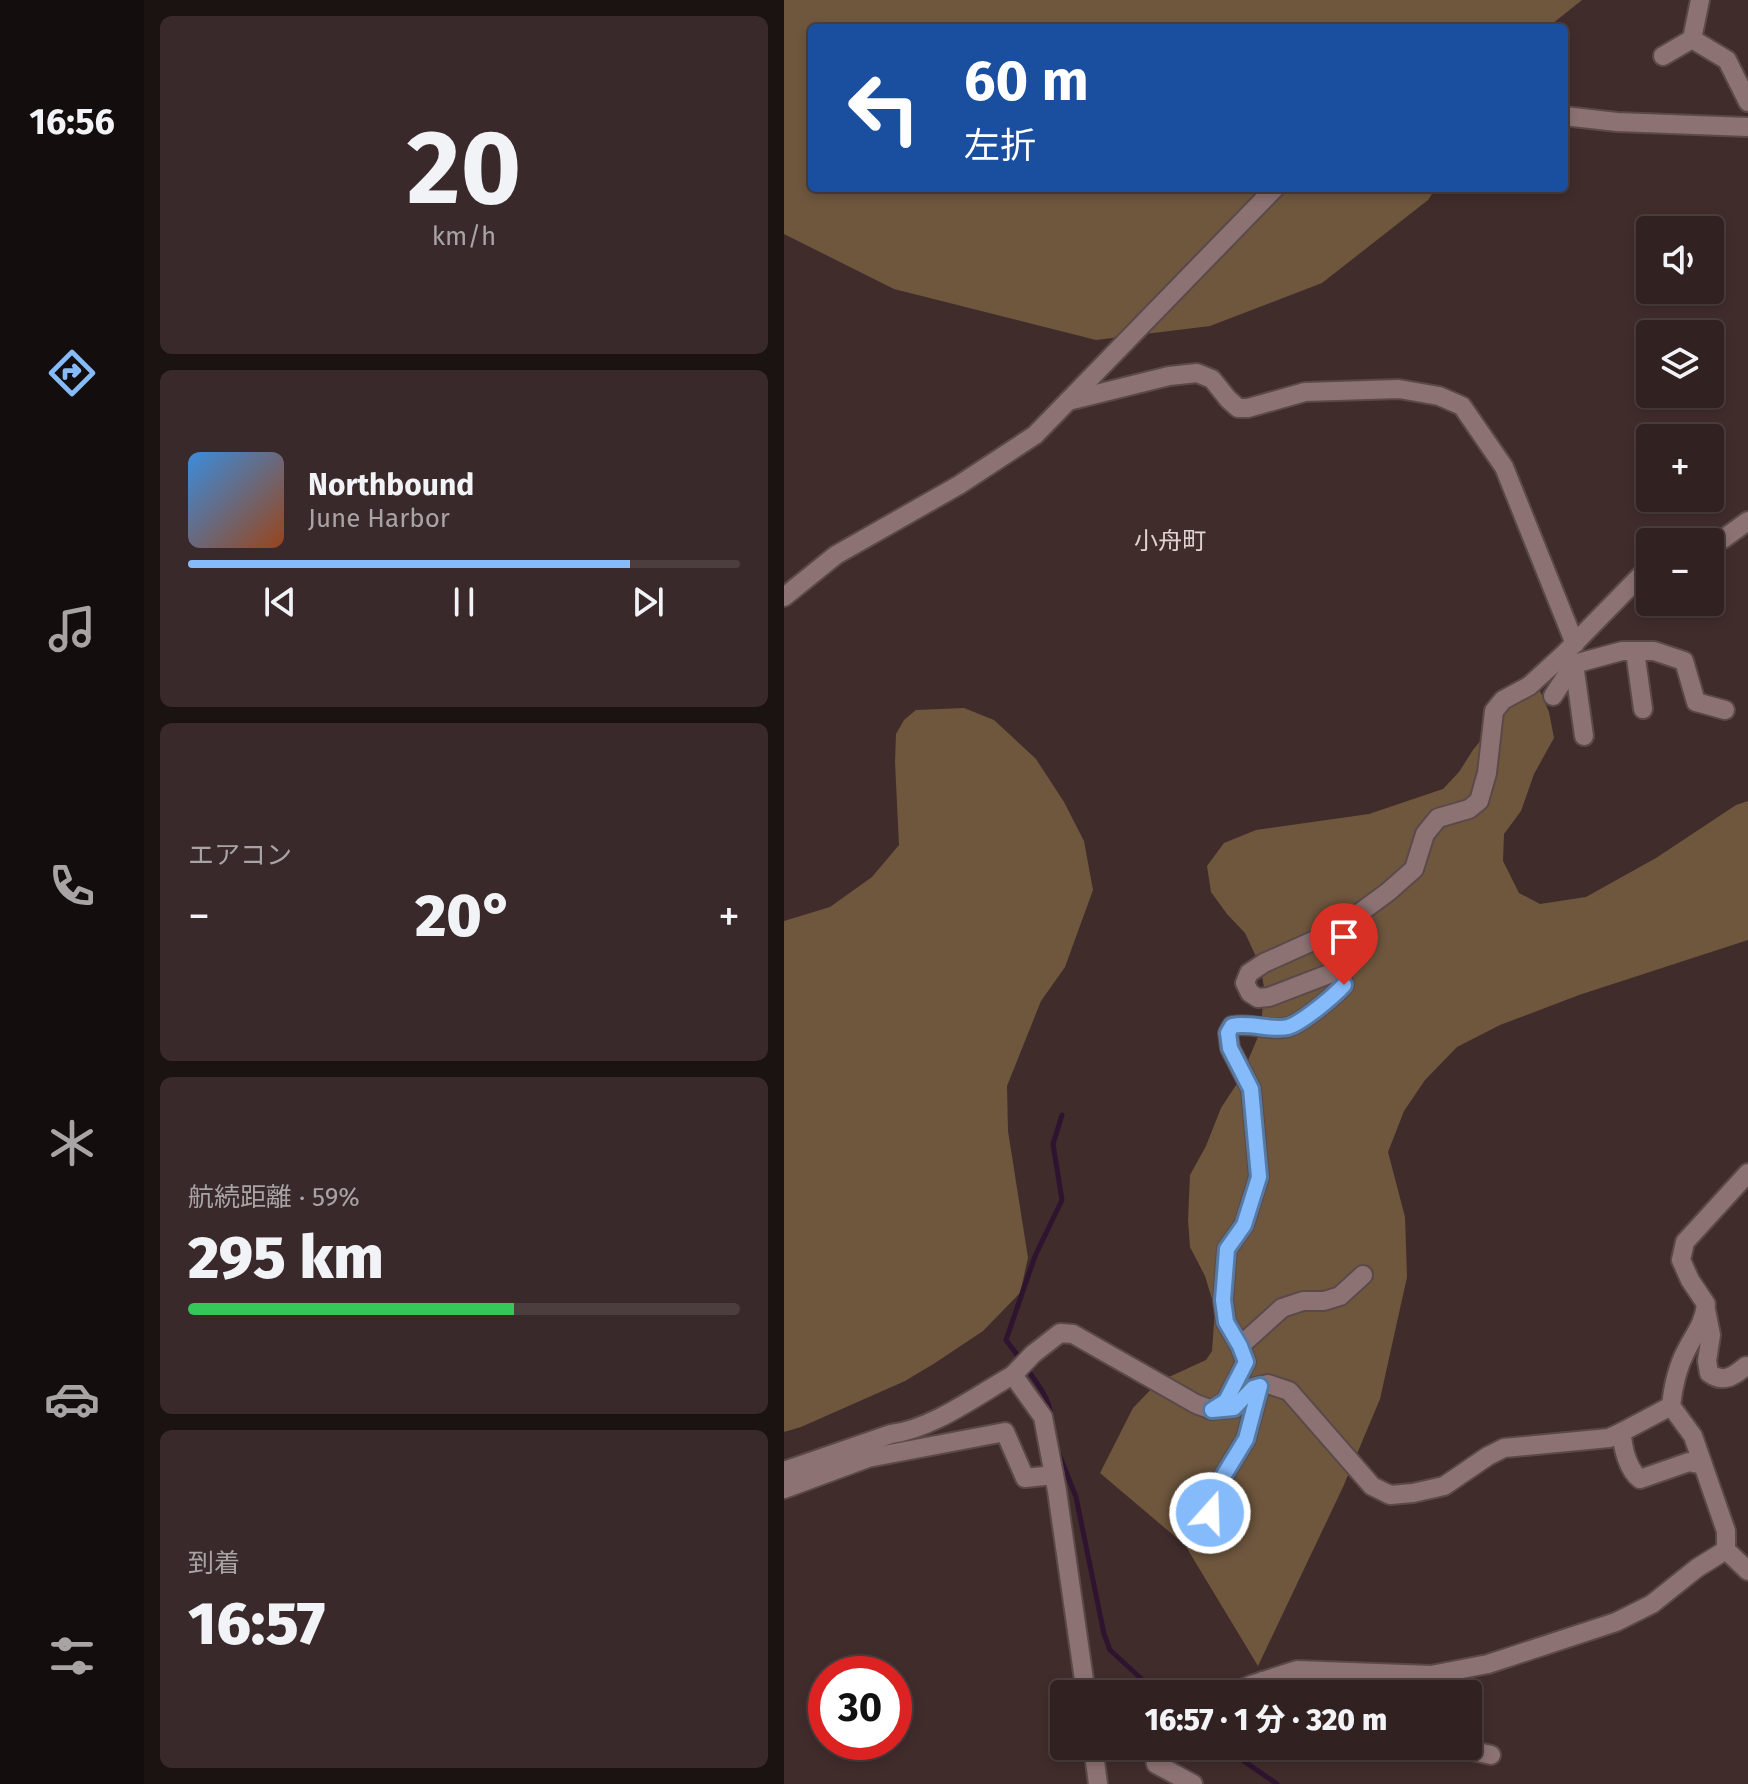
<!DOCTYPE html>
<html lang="ja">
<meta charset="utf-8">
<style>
body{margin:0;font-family:"Fira Sans","Noto Sans JP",sans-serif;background:#39292a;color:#f1f3f6;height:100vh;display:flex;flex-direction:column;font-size:30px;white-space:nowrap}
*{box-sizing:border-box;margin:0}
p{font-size:26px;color:#a8a3a5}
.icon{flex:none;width:44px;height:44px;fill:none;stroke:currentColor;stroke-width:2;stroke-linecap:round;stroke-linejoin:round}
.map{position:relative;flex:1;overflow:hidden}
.panel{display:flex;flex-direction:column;gap:16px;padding:16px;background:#1b1212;width:640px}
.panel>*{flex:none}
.guide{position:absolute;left:24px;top:24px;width:760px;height:168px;border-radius:8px;box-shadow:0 4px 12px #0003,0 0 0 2px #4c3e3f;background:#1a4fa0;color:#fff;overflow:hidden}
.tools{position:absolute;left:852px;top:216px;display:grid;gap:16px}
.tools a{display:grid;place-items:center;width:88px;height:88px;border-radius:8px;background:#312121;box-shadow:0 4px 12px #0003,0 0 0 2px #4c3e3f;font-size:40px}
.speed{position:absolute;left:24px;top:1656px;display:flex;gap:16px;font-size:40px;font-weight:700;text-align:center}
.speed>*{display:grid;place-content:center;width:104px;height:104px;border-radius:50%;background:#312121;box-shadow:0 4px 12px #0003,0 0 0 2px #4c3e3f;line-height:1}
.speed .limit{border:12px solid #d22;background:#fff;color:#111}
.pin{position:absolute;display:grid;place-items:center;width:68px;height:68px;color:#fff;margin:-82px -34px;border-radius:50% 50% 50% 0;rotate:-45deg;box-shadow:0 0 8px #0007}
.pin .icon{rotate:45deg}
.me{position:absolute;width:88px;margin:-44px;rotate:20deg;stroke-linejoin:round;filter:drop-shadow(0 0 6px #0008)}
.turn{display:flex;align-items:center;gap:28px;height:168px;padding:0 24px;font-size:36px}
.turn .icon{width:104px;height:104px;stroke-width:2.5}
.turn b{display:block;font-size:56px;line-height:68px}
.big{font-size:60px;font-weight:800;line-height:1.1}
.panel .widget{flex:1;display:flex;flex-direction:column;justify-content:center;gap:12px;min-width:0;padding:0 28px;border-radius:12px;background:#39292a}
.panel .dial{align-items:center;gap:0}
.dial b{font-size:104px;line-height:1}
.song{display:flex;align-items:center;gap:24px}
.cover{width:96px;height:96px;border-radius:12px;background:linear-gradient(135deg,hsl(210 70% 55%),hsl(20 70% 35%))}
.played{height:8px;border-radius:4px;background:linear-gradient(90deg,#86bbfb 80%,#4c3e3f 80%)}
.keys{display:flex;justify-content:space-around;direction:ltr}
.heat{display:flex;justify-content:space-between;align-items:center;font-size:44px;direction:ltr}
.charge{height:12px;border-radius:6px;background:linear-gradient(90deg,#34c759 59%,#4c3e3f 0)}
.trip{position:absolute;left:266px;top:1680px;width:432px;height:80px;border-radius:8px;background:#312121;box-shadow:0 4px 12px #0003,0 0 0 2px #4c3e3f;font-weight:800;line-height:80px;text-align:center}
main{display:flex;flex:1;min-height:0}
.dock{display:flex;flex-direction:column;width:144px;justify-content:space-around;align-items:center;background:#140d0d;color:#a8a3a5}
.dock .icon{width:56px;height:56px}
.dock .active{color:#86bbfb}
.dock b{font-size:36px;color:#f1f3f6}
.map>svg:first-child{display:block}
</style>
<main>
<nav class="dock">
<b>16:56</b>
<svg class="icon active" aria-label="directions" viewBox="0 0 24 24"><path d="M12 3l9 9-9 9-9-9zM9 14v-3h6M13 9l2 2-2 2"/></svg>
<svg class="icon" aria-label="music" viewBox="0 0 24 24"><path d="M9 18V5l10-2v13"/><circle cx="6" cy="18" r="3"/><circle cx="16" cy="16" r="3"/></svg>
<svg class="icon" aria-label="phone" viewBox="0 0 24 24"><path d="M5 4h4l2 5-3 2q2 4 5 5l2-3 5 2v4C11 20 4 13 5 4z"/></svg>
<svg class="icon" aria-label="climate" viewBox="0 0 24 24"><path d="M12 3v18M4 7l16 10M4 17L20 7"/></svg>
<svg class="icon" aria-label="car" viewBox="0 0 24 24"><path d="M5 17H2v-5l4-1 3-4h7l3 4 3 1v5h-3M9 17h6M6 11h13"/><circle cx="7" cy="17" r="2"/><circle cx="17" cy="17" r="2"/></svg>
<svg class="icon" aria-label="filters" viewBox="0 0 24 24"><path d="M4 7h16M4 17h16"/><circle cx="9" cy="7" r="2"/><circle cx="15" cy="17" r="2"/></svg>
</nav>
<section class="panel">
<div class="widget dial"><b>20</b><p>km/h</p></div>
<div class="widget">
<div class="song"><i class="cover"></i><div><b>Northbound</b><p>June Harbor</p></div></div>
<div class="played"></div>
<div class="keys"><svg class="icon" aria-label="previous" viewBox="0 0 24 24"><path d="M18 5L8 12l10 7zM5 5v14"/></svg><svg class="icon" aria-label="pause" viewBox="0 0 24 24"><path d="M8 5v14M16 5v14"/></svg><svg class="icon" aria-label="next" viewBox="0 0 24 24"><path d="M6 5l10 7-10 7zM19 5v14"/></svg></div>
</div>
<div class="widget"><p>エアコン</p>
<div class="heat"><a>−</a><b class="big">20°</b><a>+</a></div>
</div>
<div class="widget"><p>航続距離 · 59%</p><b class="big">295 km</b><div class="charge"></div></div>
<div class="widget"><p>到着</p><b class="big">16:57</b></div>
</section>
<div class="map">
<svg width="964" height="1784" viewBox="0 0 964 1784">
<rect width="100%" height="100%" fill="#412c2c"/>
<!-- green -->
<g fill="#6f573e">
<path d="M 0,0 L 798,0 L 763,28 L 28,28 L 28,188 L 652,188 L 644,200 L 538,283 L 426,326 L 312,340 L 110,289 L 0,234 Z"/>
<path d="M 756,691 L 765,712 L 770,738 L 750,774 L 737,811 L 720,834 L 719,861 L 735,893 L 756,904 L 802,897 L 872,858 L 952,805 L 964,801 L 964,940 L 795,995 L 716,1025 L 673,1047 L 641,1080 L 620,1111 L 604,1152 L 621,1217 L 623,1277 L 596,1399 L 559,1487 L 474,1666 L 401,1545 L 316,1473 L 349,1408 L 374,1382 L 422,1360 L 428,1351 L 431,1309 L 421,1276 L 406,1247 L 404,1220 L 406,1175 L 422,1146 L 437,1108 L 456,1079 L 477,1030 L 480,987 L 476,965 L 461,933 L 443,914 L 427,892 L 423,866 L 440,843 L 472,830 L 585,814 L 659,789 L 675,772 L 689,750 L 731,698 Z"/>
<path d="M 180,708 L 210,720 L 252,759 L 280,802 L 300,841 L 309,890 L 281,967 L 257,1001 L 223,1086 L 224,1131 L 244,1258 L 236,1293 L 199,1331 L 151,1363 L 121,1381 L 17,1427 L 0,1432 L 0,921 L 46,907 L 88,877 L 115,845 L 111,762 L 112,734 L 120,720 L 132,710 Z"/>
</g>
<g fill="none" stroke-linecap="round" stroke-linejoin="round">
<!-- stream -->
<g stroke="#2f142f" stroke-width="5">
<path d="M 237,1360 L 222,1340 L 251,1256 L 278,1200 L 269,1144 L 278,1115"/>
<path d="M 243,1369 C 258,1389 267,1402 269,1427"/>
<path d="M 273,1449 L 292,1497 L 320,1634 L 326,1650 L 374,1694"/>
<path d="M 438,1746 L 493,1784"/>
</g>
<!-- minor casing -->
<g stroke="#5b494a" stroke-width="22">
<g id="minor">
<path d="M 916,0 L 908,39 L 943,60 L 964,102"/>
<path d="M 879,56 L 908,39"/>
<path d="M 780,116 L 833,122 L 964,127"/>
<path d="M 284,401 L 385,376 L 413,373 L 428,379 L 444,399 L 454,408 L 464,408 L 521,392 L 615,389 L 655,396 L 678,406 L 720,467 L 791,644"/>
<path d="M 917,542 L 939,539 L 964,521"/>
<path d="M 0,597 L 52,555 L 175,485 L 251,435 L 491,188"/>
<path d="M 851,651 L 859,709"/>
<path d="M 769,696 L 790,664 L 788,662"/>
<path d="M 800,736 L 790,664 L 838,651 L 870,651 L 900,661 L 912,702 L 941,710"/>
<path d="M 964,1173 L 901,1242 L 897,1260 L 906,1280 L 922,1304 C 920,1324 911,1333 902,1351 C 893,1368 889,1387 887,1406 L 909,1436 L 942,1531 L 942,1550 L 964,1571"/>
<path d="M 922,1310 L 927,1335 L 923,1361 L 925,1373 C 939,1384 950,1376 962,1366"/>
<path d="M 456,1346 L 498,1308 L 519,1301 L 540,1301 L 556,1296 L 579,1275"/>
<path d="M 887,1406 L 838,1432 C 838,1447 844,1470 856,1479 L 905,1462 L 919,1465"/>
<path d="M 428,1410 L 442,1401 L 462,1362 L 456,1346 L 442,1322 L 439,1300 L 443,1249 L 460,1225 L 475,1177 L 467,1089 L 446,1048 L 444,1033 L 448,1026 C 467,1022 487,1032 504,1027 C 518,1023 550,996 560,985 L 557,975 L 550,972 L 485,997 L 474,998 L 466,993 L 461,983 L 465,973 L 480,963 L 551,931 L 604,892 L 630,869 L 641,834 L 654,818 L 685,809 L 695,801 L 703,773 L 710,711 L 719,700 L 745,686 L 779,655 L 866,566"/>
<path d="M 0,1471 L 107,1434 C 148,1429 192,1396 229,1375"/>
<path d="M 0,1489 L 84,1458 L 221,1432 L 241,1478 L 270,1475"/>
<path d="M 426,1513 L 432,1488 L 462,1439 L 476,1386"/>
<path d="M 479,1681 L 514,1694"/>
<path d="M 302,1694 L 273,1491 L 259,1417 L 229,1375 L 249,1354 L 276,1333 L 289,1334 L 412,1404 L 428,1410 L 450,1408 L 469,1388 L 484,1384 L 505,1391 L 588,1486 L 606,1495 L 629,1493 L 660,1486 L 704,1456 L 720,1448 L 825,1438 L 838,1432"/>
<path d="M 446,1694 L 467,1685 L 513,1670 L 647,1675 L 704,1664 L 832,1622 L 868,1604 L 913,1568 L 942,1550"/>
<path d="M 309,1746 L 314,1784"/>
<path d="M 369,1746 L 372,1764 L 409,1784"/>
<path d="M 666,1746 L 707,1755"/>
</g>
</g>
<!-- minor -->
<use href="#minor" stroke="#8c7273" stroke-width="18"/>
</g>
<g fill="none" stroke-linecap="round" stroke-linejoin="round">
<!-- route casing -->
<g stroke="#577aa3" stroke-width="20">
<path id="route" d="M 426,1513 L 432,1488 L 462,1439 L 476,1386 L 469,1388 L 450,1408 L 428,1410 L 442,1401 L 462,1362 L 456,1346 L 442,1322 L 439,1300 L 443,1249 L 460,1225 L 475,1177 L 467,1089 L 446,1048 L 444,1033 L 448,1026 C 466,1022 488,1031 504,1027 C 518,1023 550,996 560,985"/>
</g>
<!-- route -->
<use href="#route" stroke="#86bbfb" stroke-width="14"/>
</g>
<g text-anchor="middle" stroke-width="8" stroke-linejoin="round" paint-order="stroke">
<!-- quarter labels -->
<g font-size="24" fill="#e1d3d3" stroke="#412c2c">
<text x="386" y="549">小舟町</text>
</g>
</g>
</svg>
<div class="tools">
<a><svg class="icon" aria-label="sound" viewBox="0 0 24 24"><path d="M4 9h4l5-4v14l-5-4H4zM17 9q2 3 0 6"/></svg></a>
<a><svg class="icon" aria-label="layers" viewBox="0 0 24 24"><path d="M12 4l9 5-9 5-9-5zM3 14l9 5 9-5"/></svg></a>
<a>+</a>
<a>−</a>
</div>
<div class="speed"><div class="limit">30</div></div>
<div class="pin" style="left:560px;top:985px;background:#d93025"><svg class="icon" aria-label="arrive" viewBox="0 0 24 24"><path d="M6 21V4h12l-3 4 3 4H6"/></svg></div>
<svg class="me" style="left:426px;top:1513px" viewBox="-20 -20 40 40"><circle r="17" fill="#86bbfb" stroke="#fff" stroke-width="3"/><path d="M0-11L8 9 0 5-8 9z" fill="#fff"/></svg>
<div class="trip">16:57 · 1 分 · 320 m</div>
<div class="guide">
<div class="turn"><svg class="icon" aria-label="left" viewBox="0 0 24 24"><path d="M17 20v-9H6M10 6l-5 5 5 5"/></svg><div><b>60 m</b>左折</div></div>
</div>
</div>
</main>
